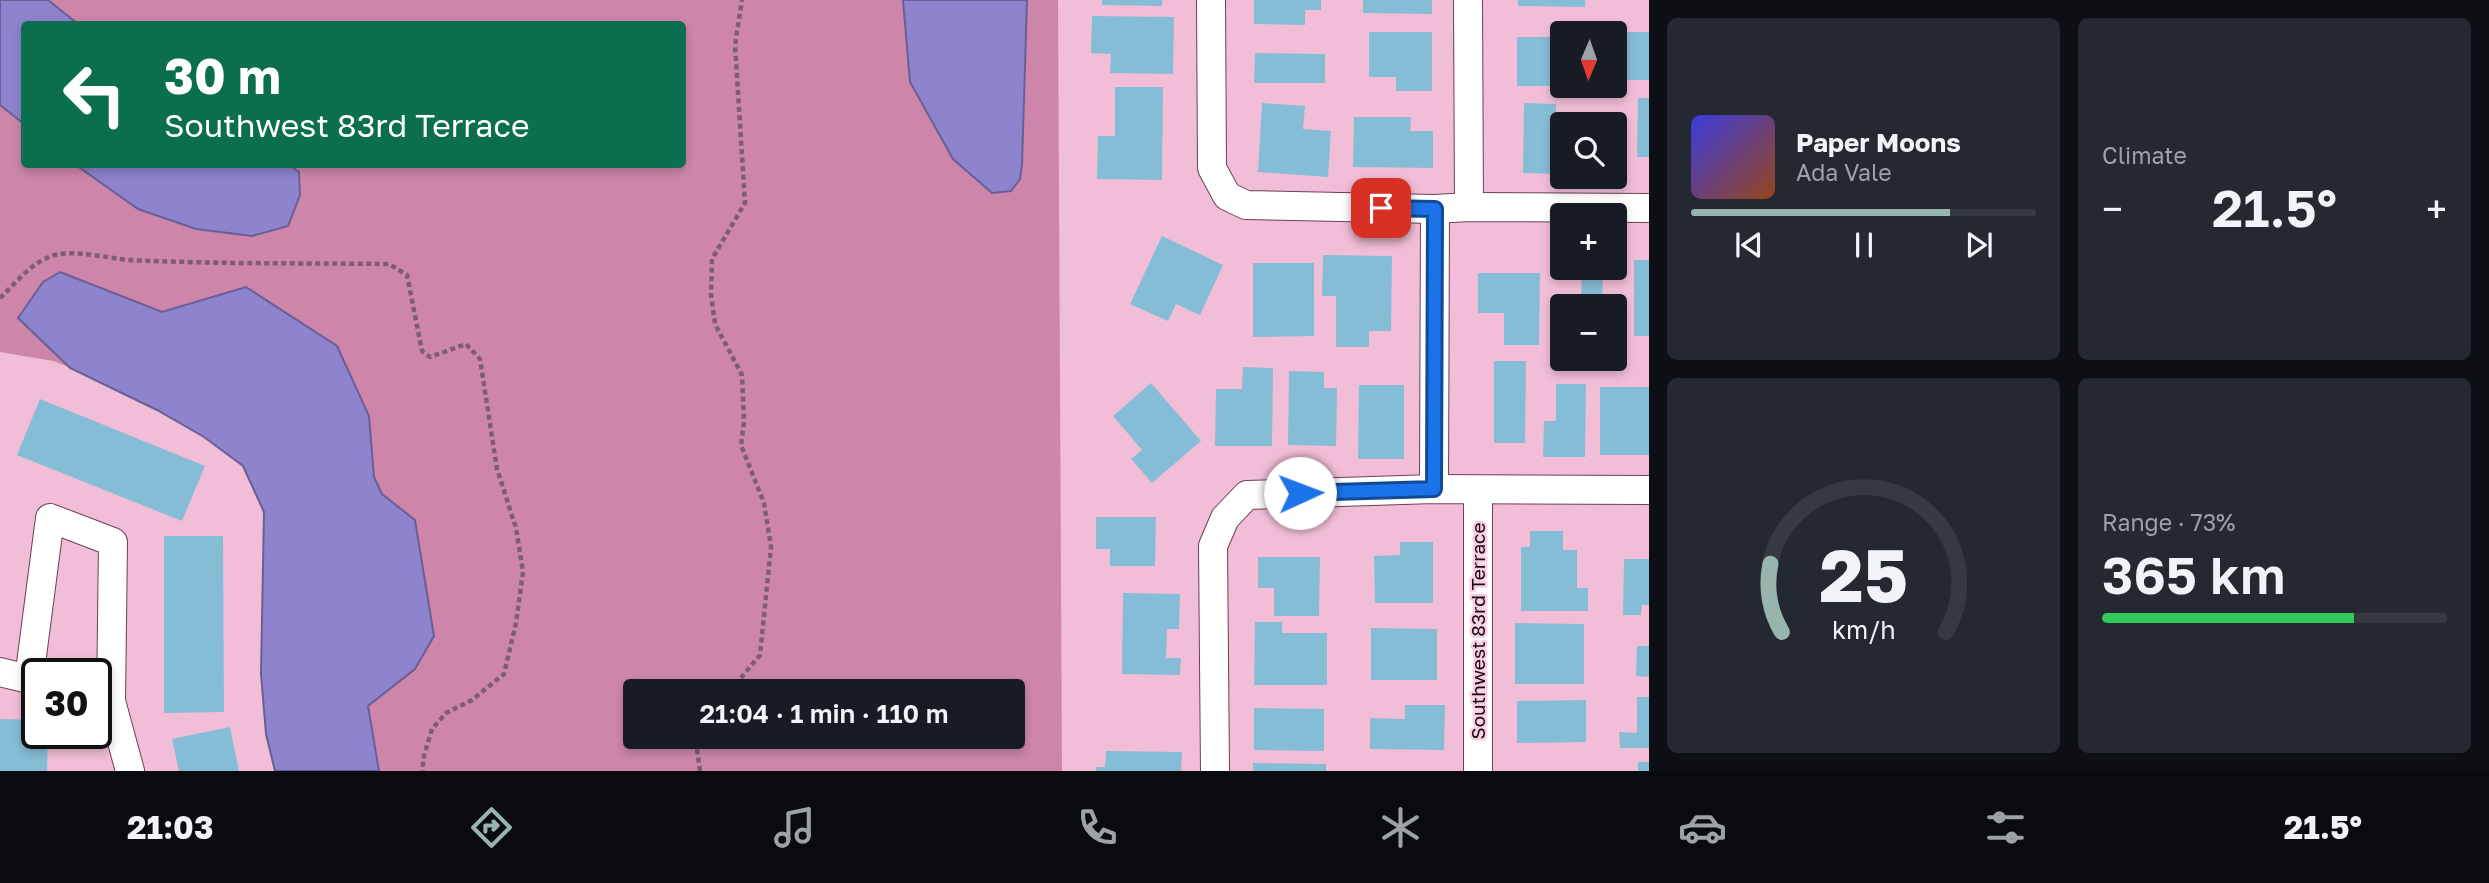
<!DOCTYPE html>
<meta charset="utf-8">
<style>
body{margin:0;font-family:"Golos Text",sans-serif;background:#242831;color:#f1f3f6;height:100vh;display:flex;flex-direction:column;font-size:26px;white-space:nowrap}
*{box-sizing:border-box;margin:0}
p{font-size:23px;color:#9ea1a6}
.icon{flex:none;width:38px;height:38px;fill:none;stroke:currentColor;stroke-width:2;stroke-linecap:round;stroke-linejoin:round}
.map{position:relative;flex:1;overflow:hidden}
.drawer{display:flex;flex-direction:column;gap:18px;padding:18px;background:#0d0f14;width:840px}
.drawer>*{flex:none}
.hud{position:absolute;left:21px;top:21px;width:665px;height:147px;border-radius:7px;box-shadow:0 4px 10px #0003;background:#0b6e4f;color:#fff;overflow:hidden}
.needle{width:46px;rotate:182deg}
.tools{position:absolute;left:1550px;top:21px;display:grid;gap:14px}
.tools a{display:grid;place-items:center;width:77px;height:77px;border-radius:7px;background:#171b24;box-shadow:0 4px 10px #0003;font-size:35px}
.speed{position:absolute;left:21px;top:658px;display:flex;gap:14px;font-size:35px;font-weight:700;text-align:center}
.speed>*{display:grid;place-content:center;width:91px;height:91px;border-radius:50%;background:#171b24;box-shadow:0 4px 10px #0003;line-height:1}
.speed .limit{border:4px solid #111;border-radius:10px;background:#fff;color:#111}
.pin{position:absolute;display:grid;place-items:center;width:60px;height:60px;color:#fff;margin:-30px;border-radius:14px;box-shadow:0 4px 10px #0006}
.me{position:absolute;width:77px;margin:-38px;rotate:88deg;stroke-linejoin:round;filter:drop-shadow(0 0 5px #0008)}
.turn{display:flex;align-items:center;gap:24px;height:147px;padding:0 28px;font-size:32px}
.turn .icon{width:91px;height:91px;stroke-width:2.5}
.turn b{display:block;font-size:49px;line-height:60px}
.big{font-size:52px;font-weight:600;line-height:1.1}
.drawer .widget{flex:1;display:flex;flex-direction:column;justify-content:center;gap:10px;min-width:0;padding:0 24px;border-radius:10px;background:#242831}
.drawer .dial{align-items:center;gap:0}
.dial svg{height:182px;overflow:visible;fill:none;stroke:#363941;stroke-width:7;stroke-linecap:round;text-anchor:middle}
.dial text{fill:#f1f3f6;stroke:none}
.song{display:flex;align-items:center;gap:21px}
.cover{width:84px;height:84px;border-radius:10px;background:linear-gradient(135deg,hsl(240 70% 55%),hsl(20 70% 35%))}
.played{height:7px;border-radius:4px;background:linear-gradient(90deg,#97b4ad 75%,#363941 75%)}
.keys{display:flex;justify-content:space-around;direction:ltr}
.heat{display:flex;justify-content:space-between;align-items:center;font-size:38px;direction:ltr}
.charge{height:10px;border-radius:5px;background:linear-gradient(90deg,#34c759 73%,#363941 0)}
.drawer .tiles{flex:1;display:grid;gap:18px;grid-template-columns:repeat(2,1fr)}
.trip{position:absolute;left:623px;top:679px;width:402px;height:70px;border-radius:7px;background:#171b24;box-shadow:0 4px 10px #0003;font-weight:600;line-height:70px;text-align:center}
.tab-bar{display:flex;height:112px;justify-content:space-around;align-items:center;background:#090b0e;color:#9ea1a6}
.tab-bar .icon{width:49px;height:49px}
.tab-bar .on{color:#97b4ad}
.tab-bar b{font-size:32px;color:#f1f3f6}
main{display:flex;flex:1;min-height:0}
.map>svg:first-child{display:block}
</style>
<main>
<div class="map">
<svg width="1649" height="771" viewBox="0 0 1649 771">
<rect width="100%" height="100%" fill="#f2bed7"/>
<!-- green -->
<path fill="#cd86aa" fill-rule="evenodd" d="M 0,0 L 1058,0 L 1062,771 L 328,771 L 286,410 L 229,426 L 53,361 L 0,352 ZM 24,24 L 682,24 L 682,164 L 24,164 ZM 635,691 L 1013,691 L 1013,737 L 635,737 Z"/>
<!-- water -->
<g fill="#8d84cd" stroke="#6a5f95" stroke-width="2">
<path d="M 0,0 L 48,0 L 78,24 L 24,24 L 24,124 L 0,105 Z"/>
<path d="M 903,0 L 1027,0 L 1022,165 L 1020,179 L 1011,191 L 992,193 L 953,159 L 910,82 Z"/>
<path d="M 76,165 L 289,165 L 299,172 L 300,195 L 288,226 L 252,236 L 196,229 L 138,209 Z"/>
<path d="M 60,272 L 162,312 L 246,287 L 337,346 L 369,416 L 374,477 L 382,494 L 415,520 L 434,636 L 415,669 L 368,706 L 379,771 L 275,771 L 266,734 L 261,674 L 264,512 L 243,466 L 204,437 L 157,410 L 70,368 L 18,318 L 43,282 Z"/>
</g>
<!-- building -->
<g fill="#86bdd6">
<path d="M 1102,0 L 1162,0 L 1162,6 L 1102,5 Z"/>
<path d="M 1254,0 L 1321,0 L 1321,10 L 1305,10 L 1305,25 L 1254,24 Z"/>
<path d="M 1363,0 L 1432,0 L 1432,14 L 1363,13 Z"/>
<path d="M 1518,0 L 1585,0 L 1585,7 L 1518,6 Z"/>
<path d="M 1092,16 L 1174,17 L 1173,74 L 1110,73 L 1111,54 L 1091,53 Z"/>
<path d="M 1369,32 L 1432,32 L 1432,91 L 1396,91 L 1396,77 L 1369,77 Z"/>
<rect x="1623" y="32" width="26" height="48"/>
<path d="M 1517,37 L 1561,37 L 1563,86 L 1517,86 Z"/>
<path d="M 1255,53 L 1325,54 L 1325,83 L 1254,83 Z"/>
<path d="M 1115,87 L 1163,87 L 1162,180 L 1097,179 L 1098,136 L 1115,136 Z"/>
<path d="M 1638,98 L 1649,98 L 1649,157 L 1637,157 Z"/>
<path d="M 1262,103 L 1305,106 L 1303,129 L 1331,131 L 1328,177 L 1258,172 Z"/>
<path d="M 1524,103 L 1556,104 L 1556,118 L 1586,118 L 1585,124 L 1563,124 L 1563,174 L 1523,173 Z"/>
<path d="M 1354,117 L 1411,117 L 1410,131 L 1433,131 L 1433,168 L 1353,167 Z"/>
<path d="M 1162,236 L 1223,265 L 1200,315 L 1176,304 L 1168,321 L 1130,304 Z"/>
<path d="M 1323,255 L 1392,256 L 1391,331 L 1369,331 L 1369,347 L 1336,347 L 1336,296 L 1322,296 Z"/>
<rect x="1634" y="260" width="15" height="76"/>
<path d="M 1253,263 L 1314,263 L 1314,336 L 1253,337 Z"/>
<path d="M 1582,268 L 1603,268 L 1602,306 L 1581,306 Z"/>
<path d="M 1478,273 L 1540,273 L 1539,345 L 1504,345 L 1504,313 L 1478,313 Z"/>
<path d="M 1494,361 L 1526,361 L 1525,443 L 1494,443 Z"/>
<path d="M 1243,367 L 1273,368 L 1272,446 L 1215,446 L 1216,389 L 1242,389 Z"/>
<path d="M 1289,371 L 1324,372 L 1324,388 L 1337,388 L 1336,446 L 1288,445 Z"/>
<path d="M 1151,383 L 1201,441 L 1152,483 L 1131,459 L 1142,450 L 1113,416 Z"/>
<path d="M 1556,384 L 1586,384 L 1585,457 L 1543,457 L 1544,421 L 1556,421 Z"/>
<path d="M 1359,385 L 1404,385 L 1404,459 L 1358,459 Z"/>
<rect x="1600" y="387" width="49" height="68"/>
<path d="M 40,399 L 205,466 L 182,521 L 17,455 Z"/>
<path d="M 1096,517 L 1156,517 L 1155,566 L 1110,566 L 1110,549 L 1096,549 Z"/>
<path d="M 1530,531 L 1563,531 L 1563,550 L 1577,550 L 1577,588 L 1588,588 L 1588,611 L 1521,611 L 1521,547 L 1530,547 Z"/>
<path d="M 164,536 L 223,536 L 224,712 L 164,713 Z"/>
<path d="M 1400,542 L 1433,542 L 1433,603 L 1375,603 L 1374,556 L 1400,555 Z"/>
<path d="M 1258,557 L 1320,557 L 1319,616 L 1274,616 L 1274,588 L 1258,588 Z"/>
<path d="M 1624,559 L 1649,559 L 1649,605 L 1642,605 L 1641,615 L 1623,615 Z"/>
<path d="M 1123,593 L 1180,594 L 1179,629 L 1167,629 L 1166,658 L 1181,658 L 1180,675 L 1122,674 Z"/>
<path d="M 1255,622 L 1282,622 L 1282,633 L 1327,633 L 1327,685 L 1254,685 Z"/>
<path d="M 1515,623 L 1584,624 L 1584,684 L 1515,684 Z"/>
<path d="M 1371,628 L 1437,629 L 1437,680 L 1371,680 Z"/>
<path d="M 1637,646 L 1649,646 L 1649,677 L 1636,676 Z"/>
<path d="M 1637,697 L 1649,697 L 1649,748 L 1620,748 L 1619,732 L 1637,733 Z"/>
<path d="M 1586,700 L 1586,742 L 1517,743 L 1517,701 Z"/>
<path d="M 1405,705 L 1445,705 L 1444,750 L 1370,749 L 1370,718 L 1405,719 Z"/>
<path d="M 1254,708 L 1324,709 L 1324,751 L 1254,750 Z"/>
<path d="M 0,719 L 37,720 L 37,733 L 48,733 L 47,771 L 0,771 Z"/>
<path d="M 230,727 L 239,771 L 179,771 L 172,739 Z"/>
<path d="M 1106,751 L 1182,752 L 1181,771 L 1096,771 L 1096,767 L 1105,767 Z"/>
<rect x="1638" y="762" width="11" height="9"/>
<path d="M 1253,763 L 1326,764 L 1326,771 L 1253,771 Z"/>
</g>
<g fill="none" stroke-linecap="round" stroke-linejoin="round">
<!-- minor casing -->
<g stroke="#6c4056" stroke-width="30">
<g id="minor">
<path d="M 1211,0 L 1212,168 L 1227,196 L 1246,205 L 1435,209 L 1469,207 L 1649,208"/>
<path d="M 1468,0 L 1469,207"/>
<path d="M 1434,489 L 1435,209"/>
<path d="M 1478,490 L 1478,771"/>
<path d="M 0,672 L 37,681"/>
<path d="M 29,679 L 50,518 L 113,542 L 111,701 L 130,771"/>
<path d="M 1215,771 L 1213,546 L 1225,518 L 1247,495 L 1434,489 L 1649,490"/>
</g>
</g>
<!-- path -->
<g stroke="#7e5d6d" stroke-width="4.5" stroke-dasharray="5 3.5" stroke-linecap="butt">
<path d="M 0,298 C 15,284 29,265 49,257 C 69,248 106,258 128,260 C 215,264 302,263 389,264 L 407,275 L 422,351 L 430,357 L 466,344 L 480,359 L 497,469 L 516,528 L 523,572 L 516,623 L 504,674 L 472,700 L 446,713 L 432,729 L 423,759 L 423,771"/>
<path d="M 730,691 L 760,655 L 771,547 L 764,503 L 741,445 L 744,422 L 742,375 L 715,324 L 711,294 L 712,259 L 745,203 L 735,45 L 742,0"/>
<path d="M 700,771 L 697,749 L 701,737"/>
</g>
<!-- minor -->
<use href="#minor" stroke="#fff" stroke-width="28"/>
</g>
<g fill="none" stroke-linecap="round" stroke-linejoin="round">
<!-- route casing -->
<g stroke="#114b97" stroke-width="18">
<path id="route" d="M 1300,493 L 1434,489 L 1435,209 L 1381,208"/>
</g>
<!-- route -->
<use href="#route" stroke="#1a73e8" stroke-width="12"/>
</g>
<g text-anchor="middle" stroke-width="5" stroke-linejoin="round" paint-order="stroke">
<!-- street labels -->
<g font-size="19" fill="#1a0912" stroke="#f9cee2">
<text transform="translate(1478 631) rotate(-90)" y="7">Southwest 83rd Terrace</text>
</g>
</g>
</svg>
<div class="tools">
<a><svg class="needle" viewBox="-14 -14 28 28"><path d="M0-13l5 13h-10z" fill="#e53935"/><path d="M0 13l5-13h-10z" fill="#9ea1a6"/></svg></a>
<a><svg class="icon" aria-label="search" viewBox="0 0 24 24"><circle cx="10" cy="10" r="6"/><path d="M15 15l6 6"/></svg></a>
<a>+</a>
<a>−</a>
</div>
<div class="speed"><div class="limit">30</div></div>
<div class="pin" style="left:1381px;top:208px;background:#d93025"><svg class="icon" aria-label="arrive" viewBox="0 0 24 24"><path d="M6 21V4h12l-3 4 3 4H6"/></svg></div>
<svg class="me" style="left:1300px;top:493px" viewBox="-20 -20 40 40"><circle r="19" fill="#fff"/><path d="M0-13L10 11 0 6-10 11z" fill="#1a73e8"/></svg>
<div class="trip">21:04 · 1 min · 110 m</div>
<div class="hud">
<div class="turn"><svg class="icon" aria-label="left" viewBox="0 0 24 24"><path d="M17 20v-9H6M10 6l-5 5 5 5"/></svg><div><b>30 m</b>Southwest 83rd Terrace</div></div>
</div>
</div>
<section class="drawer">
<div class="tiles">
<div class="widget">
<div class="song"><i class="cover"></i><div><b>Paper Moons</b><p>Ada Vale</p></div></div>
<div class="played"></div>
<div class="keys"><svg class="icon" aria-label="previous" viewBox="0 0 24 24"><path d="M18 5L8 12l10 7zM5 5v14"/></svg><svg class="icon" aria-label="pause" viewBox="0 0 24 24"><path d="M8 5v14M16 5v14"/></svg><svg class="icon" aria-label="next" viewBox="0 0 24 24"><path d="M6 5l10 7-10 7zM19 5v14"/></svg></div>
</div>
<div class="widget"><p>Climate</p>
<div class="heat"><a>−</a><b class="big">21.5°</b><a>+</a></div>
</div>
<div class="widget dial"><svg viewBox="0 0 100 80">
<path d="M14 69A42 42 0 1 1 86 69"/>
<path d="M14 69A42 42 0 0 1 9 39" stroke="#97b4ad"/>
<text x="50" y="56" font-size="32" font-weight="700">25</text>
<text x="50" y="72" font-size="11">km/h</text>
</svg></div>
<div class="widget"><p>Range · 73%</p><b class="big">365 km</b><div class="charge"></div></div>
</div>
</section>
</main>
<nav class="tab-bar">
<b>21:03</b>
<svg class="icon on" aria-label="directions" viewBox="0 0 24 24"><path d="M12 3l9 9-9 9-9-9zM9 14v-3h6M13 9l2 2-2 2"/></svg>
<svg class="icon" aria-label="music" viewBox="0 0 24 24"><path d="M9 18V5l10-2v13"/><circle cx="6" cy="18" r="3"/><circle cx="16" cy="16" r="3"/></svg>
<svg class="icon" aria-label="phone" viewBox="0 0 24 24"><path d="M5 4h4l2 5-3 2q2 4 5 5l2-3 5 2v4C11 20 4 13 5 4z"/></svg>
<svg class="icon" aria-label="climate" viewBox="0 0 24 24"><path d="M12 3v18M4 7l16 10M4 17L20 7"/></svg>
<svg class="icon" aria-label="car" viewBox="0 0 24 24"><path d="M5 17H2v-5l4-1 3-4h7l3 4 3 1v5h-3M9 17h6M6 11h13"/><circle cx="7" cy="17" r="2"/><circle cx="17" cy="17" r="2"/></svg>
<svg class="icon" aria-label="filters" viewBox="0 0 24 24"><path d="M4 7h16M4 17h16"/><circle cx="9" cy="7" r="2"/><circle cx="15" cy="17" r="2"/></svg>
<b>21.5°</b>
</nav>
